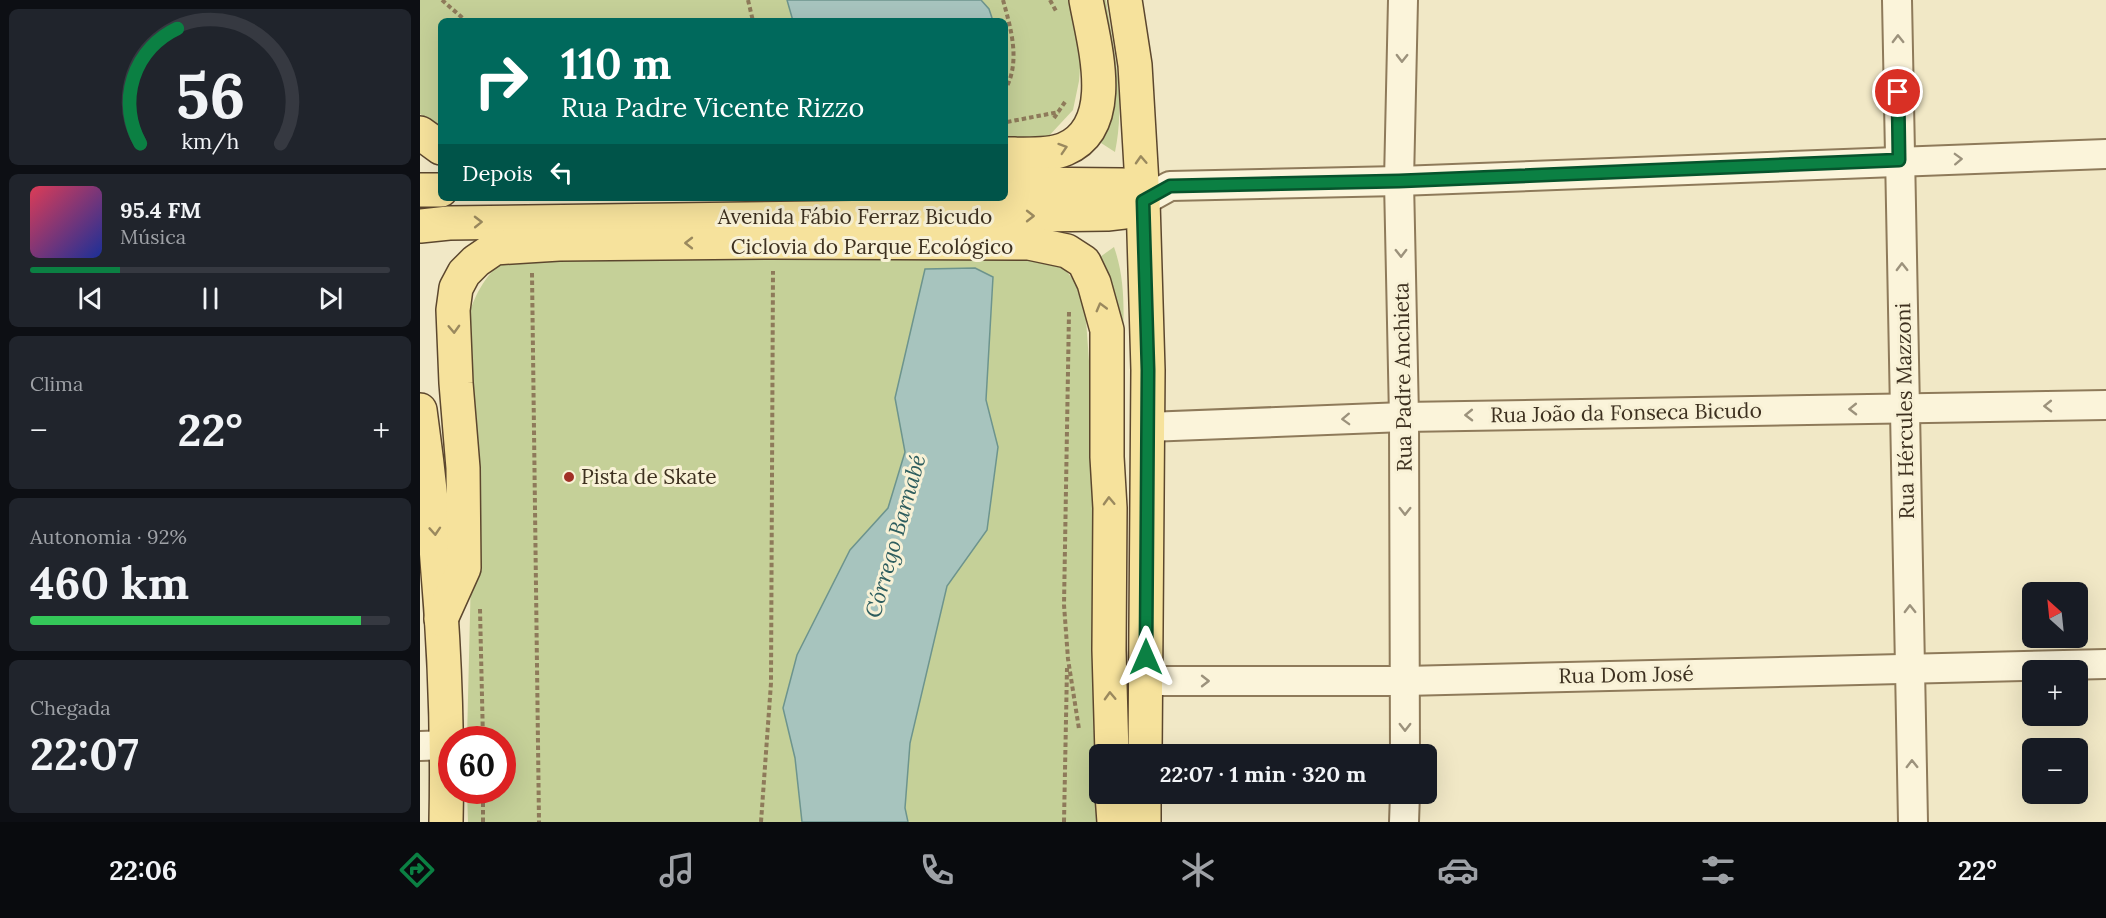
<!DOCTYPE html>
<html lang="pt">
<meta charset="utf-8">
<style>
body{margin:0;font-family:Lora,serif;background:#20242c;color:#f1f3f6;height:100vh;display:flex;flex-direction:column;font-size:22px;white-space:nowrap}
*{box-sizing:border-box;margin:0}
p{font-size:20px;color:#9ea1a6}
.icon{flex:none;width:33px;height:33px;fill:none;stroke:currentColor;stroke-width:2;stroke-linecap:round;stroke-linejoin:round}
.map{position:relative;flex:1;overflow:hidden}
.side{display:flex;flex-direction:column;gap:9px;padding:9px;background:#0d0f14;width:420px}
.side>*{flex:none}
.banner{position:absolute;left:18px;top:18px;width:570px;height:183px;border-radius:9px;box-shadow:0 6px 24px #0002;background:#00695c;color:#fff;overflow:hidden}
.needle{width:39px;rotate:333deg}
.tools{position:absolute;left:1602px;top:582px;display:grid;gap:12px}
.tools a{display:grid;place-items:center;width:66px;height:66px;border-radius:9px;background:#171b24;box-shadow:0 6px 24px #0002;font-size:30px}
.speed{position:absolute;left:18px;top:726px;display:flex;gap:12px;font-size:30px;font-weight:700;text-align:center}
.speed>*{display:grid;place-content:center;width:78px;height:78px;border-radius:50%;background:#171b24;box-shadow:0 6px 24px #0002;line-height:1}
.speed .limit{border:9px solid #d22;background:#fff;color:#111}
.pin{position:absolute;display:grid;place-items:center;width:51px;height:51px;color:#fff;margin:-26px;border:3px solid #fff;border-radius:50%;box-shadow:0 2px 6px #0007}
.me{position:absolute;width:66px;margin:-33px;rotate:0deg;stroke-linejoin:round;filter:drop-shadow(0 0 4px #0008)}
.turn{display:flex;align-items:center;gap:21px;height:126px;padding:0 24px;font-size:27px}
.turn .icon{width:78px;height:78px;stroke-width:2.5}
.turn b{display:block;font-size:42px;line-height:51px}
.then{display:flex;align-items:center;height:57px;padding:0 24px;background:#0003;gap:12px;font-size:22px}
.big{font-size:45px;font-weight:700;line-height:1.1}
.side .tile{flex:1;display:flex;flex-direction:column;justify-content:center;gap:9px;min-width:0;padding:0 21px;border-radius:9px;background:#20242c}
.side .dial{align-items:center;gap:0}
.dial svg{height:156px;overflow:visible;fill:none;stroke:#363941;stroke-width:7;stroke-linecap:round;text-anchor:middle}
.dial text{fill:#f1f3f6;stroke:none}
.song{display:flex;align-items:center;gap:18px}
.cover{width:72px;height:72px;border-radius:9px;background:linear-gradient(135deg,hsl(350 70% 55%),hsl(230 70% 35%))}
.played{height:6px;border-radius:3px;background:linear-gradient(90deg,#0b8043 25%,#363941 25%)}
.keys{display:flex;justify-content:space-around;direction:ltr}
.heat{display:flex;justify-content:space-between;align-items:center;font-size:33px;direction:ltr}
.charge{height:9px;border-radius:4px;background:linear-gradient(90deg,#34c759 92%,#363941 0)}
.trip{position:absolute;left:669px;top:744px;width:348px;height:60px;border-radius:9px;background:#171b24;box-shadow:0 6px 24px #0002;font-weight:700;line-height:60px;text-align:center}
.tab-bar{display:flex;height:96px;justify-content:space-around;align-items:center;background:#090b0e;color:#9ea1a6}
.tab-bar .icon{width:42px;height:42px}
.tab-bar .on{color:#0b8043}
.tab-bar b{font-size:27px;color:#f1f3f6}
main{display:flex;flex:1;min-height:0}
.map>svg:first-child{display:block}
</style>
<main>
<section class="side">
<div class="tile dial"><svg viewBox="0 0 100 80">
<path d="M14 69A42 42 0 1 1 86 69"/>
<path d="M14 69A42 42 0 0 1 33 10" stroke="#0b8043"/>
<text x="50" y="56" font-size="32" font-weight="700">56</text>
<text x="50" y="72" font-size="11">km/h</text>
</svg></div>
<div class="tile">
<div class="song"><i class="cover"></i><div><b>95.4 FM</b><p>Música</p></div></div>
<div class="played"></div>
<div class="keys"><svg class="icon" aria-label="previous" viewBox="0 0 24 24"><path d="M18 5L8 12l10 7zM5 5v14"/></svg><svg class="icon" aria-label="pause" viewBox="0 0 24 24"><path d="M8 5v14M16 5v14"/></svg><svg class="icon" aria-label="next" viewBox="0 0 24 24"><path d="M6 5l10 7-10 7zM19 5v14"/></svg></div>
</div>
<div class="tile"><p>Clima</p>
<div class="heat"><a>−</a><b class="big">22°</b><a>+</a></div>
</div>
<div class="tile"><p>Autonomia · 92%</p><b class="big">460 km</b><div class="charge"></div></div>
<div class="tile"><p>Chegada</p><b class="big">22:07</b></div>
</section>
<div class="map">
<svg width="1686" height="822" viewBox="0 0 1686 822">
<rect width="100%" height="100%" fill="#f1e8c6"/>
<!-- green -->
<g fill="#c5d098">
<path d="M 0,0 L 652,0 L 661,55 L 659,81 L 653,110 L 627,138 L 585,146 L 585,21 L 21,21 L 21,127 L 0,114 Z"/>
<path d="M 676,0 L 686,0 C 694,50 706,101 695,152 L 681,143 L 685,118 Z"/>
<path d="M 694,247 C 705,278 704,309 703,341 L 680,257 Z"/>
<path d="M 87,257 L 632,259 C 652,274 657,283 665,306 L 678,485 L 680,794 L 687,822 L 488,822 L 485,808 L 490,743 L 527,586 L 567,530 L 578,447 L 566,400 L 573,277 L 475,398 L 485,452 L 468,509 L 430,550 L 377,655 L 363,708 L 375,758 L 382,822 L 48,822 L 47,791 L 82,790 L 82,740 L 47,739 L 52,533 L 46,325 C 53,297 64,276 87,257 Z"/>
</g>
<!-- water -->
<g fill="#a7c4be" stroke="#6d948d" stroke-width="1.5">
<path d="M 367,0 L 561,0 L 569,9 L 573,21 L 373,21 Z"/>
<path d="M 555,268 L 573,277 L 566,400 L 578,447 L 567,530 L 527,586 L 490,743 L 485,808 L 488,822 L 382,822 L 375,758 L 363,708 L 377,655 L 430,550 L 468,508 L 485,452 L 475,398 L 505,269 Z"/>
</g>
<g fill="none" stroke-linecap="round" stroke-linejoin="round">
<!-- street casing -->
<g stroke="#8e7a5a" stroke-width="32">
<g id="street">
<path d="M 983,0 L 979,181 L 984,417 L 985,754"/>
<path d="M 1477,0 L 1493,822"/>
<path d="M 723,201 L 750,186 L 979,181 L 1686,154"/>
<path d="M 727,427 L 984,417 L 1686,405"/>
<path d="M 726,681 L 985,681 L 1686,664"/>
<path d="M 0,746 L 28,745"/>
<path d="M 984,822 L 985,794"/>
</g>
</g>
<!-- primary casing -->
<g stroke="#5c472e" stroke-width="36">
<g id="primary">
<path d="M 705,0 L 715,65 L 723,201 L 728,370 L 725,754"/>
<path d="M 0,133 L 21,148"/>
<path d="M 585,154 C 602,154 630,156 645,149 C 699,126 674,44 666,0"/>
<path d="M 0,190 L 21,190"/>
<path d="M 0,226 L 29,223 L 687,214 L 704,212 L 723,201 L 703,185 L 585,184"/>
<path d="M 0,410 C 19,546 29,684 26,822"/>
<path d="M 21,619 L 44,568 L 43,468 L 36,383 L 33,310 L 36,288 L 44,273 L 56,261 L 75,248 L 139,244 L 354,242 L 609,243 L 647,251 L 664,262 L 674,283 L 687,330 L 687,457 L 690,508 L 689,650 L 692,754"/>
<path d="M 692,794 L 694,822"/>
<path d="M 724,822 L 724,794"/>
</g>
</g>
<!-- path -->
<g stroke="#8e7a5a" stroke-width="4" stroke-dasharray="4.5 3" stroke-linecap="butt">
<path d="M 22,0 L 46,21"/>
<path d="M 328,0 L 333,21"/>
<path d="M 583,0 C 591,29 601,62 585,90"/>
<path d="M 630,0 L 636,11"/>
<path d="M 634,118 L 645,102"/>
<path d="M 587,122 L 639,112"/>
<path d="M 112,273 L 119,822"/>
<path d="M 649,312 L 644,605 L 648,659 L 659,729"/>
<path d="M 60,609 L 63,740"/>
<path d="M 63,822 L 63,790"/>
<path d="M 341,822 L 351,683 L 353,271"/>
<path d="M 644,822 L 647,668"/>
</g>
<!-- street -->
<use href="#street" stroke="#fbf4da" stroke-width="28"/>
<!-- primary -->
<use href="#primary" stroke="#f6e29c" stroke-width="33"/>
</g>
<!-- one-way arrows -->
<defs><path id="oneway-chevron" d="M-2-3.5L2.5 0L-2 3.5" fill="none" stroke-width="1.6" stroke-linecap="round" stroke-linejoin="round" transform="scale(1.5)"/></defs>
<g stroke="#9c927c">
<use href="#oneway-chevron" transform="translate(1478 39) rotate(-91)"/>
<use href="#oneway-chevron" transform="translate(982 58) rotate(91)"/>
<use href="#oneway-chevron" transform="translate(1538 159) rotate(-2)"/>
<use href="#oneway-chevron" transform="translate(981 253) rotate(89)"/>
<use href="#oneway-chevron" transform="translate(1482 267) rotate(-91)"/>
<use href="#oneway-chevron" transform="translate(1628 406) rotate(179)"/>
<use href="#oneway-chevron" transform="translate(1433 409) rotate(179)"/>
<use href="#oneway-chevron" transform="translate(1049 415) rotate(179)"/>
<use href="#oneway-chevron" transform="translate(926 419) rotate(178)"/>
<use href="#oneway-chevron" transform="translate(985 511) rotate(90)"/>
<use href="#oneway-chevron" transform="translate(1490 609) rotate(-91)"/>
<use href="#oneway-chevron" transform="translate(785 681)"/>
<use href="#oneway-chevron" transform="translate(985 727) rotate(90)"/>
<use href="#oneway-chevron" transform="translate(1492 764) rotate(-91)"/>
</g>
<g stroke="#9a895e">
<use href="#oneway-chevron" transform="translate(643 148) rotate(-18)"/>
<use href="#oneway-chevron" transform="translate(721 160) rotate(-93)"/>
<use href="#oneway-chevron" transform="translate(610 216)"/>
<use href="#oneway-chevron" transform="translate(58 222) rotate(-1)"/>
<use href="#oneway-chevron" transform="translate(269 243) rotate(180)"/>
<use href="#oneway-chevron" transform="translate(681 307) rotate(-105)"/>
<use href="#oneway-chevron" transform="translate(34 329) rotate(88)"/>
<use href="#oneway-chevron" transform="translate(689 501) rotate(-92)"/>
<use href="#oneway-chevron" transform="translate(15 531) rotate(86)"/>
<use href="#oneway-chevron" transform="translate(690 696) rotate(-92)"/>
</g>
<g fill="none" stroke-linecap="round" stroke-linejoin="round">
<!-- route casing -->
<g stroke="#07532c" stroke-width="15">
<path id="route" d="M 726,657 L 728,370 L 723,201 L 750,186 L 979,181 L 1479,160 L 1478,92"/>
</g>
<!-- route -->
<use href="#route" stroke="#0b8043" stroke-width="10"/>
</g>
<!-- markers -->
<circle fill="#a13026" stroke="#f8f1d6" stroke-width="2" cx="149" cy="477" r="6"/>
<g text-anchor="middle" stroke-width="6" stroke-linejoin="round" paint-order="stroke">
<!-- street labels -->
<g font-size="21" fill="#3d301f" stroke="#f8f1d6">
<text x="435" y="224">Avenida Fábio Ferraz Bicudo</text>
<text x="452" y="254">Ciclovia do Parque Ecológico</text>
<text transform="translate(983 377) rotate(-91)" y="7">Rua Padre Anchieta</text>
<text transform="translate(1485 411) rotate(-91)" y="7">Rua Hércules Mazzoni</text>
<text transform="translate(1206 413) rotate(-1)" y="7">Rua João da Fonseca Bicudo</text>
<text transform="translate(1206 675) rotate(-1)" y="7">Rua Dom José</text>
</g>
<!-- poi labels -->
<g font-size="21" fill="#3d301f" stroke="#f8f1d6" text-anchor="start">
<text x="161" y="484">Pista de Skate</text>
</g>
<!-- water labels -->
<g font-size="22" font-style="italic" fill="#2d5d5e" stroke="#f8f1d6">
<text transform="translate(475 536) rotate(-74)" y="8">Córrego Barnabé</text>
</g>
</g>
</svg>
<div class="tools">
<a><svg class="needle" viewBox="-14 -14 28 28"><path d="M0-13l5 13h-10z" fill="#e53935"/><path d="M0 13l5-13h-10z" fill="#9ea1a6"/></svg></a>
<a>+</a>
<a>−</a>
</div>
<div class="speed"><div class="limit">60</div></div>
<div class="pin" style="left:1478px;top:92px;background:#d93025"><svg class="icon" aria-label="arrive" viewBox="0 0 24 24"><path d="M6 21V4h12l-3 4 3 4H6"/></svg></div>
<svg class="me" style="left:726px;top:657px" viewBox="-20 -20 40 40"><path d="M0-17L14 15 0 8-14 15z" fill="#0b8043" stroke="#fff" stroke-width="4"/></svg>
<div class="trip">22:07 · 1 min · 320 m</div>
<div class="banner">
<div class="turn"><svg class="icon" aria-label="right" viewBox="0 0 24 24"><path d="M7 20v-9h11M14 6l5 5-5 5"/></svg><div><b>110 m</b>Rua Padre Vicente Rizzo</div></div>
<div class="then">Depois<svg class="icon" aria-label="left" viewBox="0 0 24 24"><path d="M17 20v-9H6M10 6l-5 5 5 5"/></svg></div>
</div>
</div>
</main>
<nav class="tab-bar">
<b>22:06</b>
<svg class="icon on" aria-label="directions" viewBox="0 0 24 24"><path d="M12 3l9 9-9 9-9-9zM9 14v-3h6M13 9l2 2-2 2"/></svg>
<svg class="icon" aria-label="music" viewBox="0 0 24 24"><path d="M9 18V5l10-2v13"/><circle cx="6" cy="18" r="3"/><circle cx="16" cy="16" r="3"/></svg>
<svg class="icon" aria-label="phone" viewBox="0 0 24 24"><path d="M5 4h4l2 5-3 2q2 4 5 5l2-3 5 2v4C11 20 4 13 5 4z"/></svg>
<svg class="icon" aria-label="climate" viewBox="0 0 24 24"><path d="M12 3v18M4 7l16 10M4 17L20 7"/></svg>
<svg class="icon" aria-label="car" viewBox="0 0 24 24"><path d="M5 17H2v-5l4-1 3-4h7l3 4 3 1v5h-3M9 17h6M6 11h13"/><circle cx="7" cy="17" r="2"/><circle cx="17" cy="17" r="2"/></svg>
<svg class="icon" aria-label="filters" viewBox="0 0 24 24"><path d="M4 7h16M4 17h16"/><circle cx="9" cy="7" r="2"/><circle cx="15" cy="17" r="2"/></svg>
<b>22°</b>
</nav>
